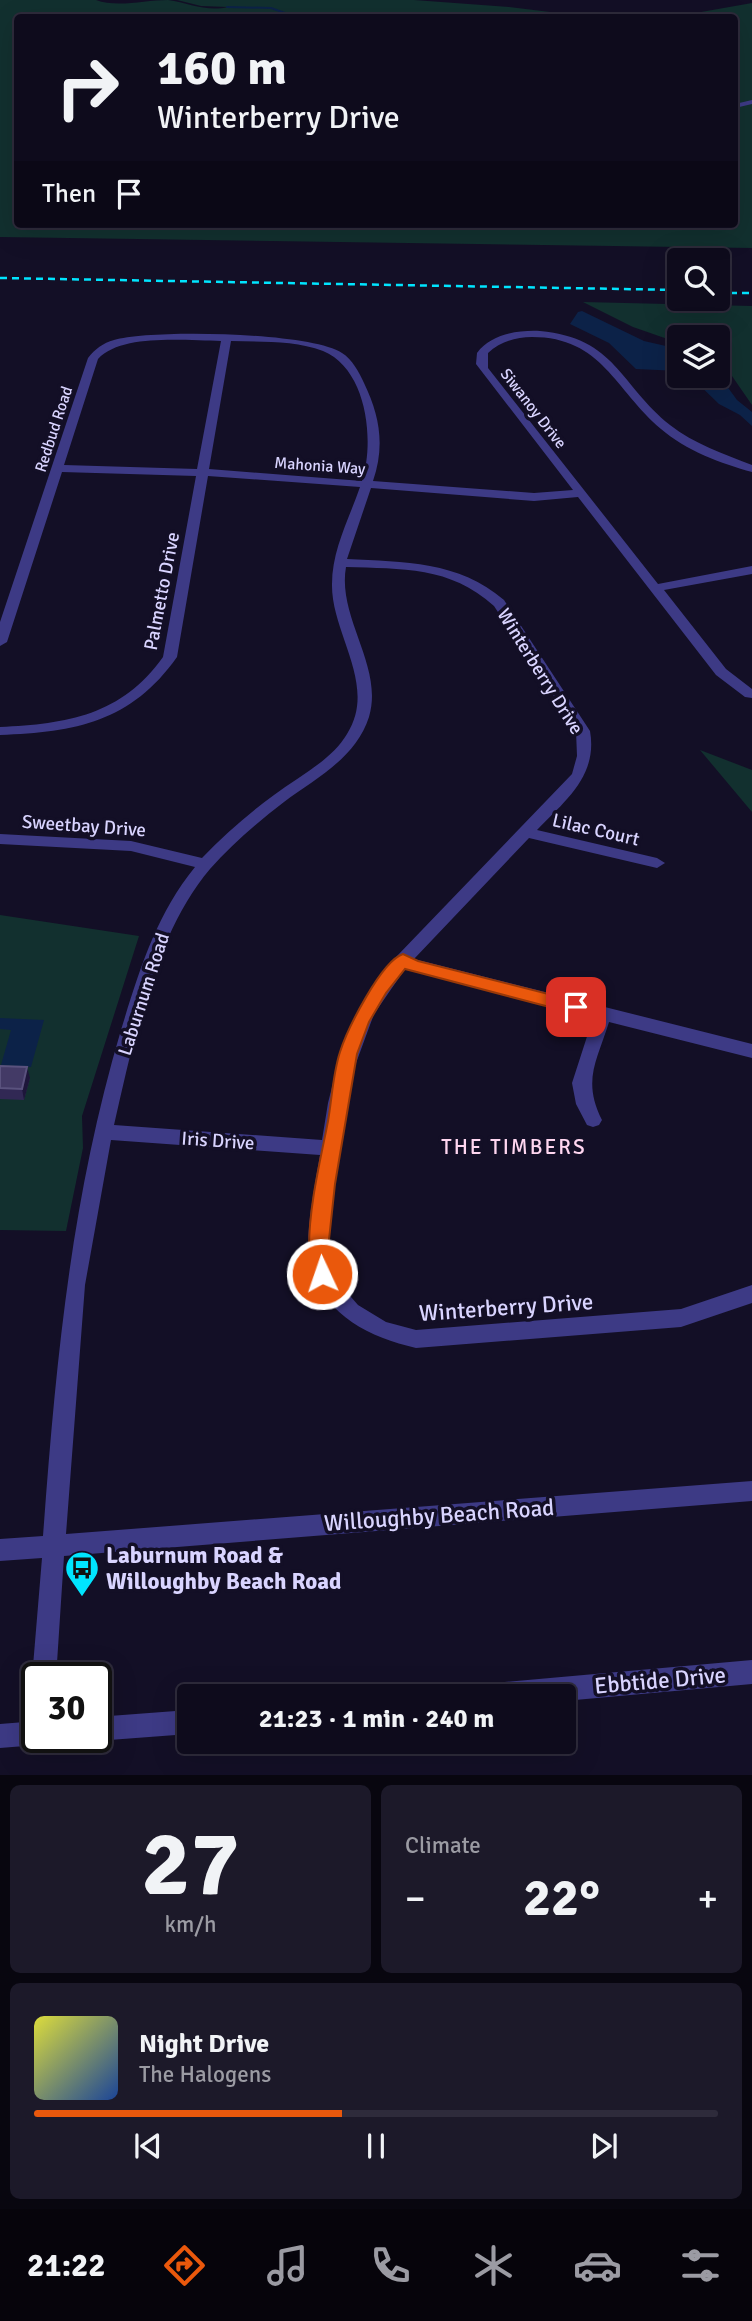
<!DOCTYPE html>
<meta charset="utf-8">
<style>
body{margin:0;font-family:Signika,sans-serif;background:#1c1929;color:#f1f3f6;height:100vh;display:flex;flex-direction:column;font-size:26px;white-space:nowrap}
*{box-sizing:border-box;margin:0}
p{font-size:23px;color:#9b9ba3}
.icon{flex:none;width:38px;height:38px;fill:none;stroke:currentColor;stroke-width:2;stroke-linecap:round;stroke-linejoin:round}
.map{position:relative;height:1775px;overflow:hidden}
.details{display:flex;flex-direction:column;gap:10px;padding:10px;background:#08060f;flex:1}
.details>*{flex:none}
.guide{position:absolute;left:14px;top:14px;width:724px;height:214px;border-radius:7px;box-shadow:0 7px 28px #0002,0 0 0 2px #2e2b3b;background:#0e0b1c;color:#f1f3f6;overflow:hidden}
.controls{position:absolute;left:667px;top:248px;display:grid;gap:14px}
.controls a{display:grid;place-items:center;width:63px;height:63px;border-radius:7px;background:#0e0b1c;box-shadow:0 7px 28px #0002,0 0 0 2px #2e2b3b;font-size:35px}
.speed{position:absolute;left:21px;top:1662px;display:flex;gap:14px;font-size:35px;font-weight:700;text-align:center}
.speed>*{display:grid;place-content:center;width:91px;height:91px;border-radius:50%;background:#0e0b1c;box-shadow:0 7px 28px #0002,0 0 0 2px #2e2b3b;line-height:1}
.speed .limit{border:4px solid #111;border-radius:10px;background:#fff;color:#111}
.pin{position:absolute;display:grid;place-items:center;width:60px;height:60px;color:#fff;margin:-30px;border-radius:14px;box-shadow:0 4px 10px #0006}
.me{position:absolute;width:77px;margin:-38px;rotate:357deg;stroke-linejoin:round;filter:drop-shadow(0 0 5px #0008)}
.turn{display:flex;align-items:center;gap:24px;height:147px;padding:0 28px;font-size:32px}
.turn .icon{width:91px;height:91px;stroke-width:2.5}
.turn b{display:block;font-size:49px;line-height:60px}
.then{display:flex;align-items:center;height:66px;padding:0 28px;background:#0003;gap:14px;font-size:26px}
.big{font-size:52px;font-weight:700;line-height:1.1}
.details .widget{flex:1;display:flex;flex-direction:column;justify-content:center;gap:10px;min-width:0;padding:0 24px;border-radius:10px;background:#1c1929}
.details .dial{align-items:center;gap:0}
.dial b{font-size:91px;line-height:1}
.song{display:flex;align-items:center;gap:21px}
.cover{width:84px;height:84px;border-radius:10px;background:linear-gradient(135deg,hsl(60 70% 55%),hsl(220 70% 35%))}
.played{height:7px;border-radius:4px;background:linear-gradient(90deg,#ea580c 45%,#2e2b3b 45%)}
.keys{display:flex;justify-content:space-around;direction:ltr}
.heat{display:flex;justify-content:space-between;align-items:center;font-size:38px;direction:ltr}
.details .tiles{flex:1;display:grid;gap:10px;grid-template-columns:1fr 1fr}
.widget:last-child{grid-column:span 2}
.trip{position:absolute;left:177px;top:1684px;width:399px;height:70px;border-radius:7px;background:#0e0b1c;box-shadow:0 7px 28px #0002,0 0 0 2px #2e2b3b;font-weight:700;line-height:70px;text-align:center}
.tab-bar{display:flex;height:112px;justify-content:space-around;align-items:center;background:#06040b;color:#9b9ba3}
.tab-bar .icon{width:49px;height:49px}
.tab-bar .current{color:#ea580c}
.tab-bar b{font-size:32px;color:#f1f3f6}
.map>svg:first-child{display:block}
</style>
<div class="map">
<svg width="752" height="1775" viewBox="0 0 752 1775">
<rect width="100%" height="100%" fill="#130f26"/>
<!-- green -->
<g fill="#12302f">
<path d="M 0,0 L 96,0 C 117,8 145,0 168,0 C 189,3 206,12 228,7 L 201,6 L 177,0 L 414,0 L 509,7 L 591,17 L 18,18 L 18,224 L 735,224 L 735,18 L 673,17 L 752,3 L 752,248 L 0,237 Z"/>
<path d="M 583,302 L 752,306 L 752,405 L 732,376 L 718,365 L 718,338 L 679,338 L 679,343 L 633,327 Z"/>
<path d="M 700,750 L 752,770 L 752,812 Z"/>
<path d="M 0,915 L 139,936 L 82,1116 L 83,1148 L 66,1231 L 0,1230 Z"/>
</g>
<!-- water -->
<g fill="#0c2248">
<path d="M 582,311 L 644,341 L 679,349 L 679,371 L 636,369 L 609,343 L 570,324 L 578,312 Z"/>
<path d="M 718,374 L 737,400 L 752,412 L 752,426 L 740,415 L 719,404 L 690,376 Z"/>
<path d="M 0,1018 L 44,1020 L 31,1067 L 1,1065 L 11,1030 L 0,1029 Z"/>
</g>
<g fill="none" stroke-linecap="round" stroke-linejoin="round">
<!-- stream -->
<path stroke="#0c2248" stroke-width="2" d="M 227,7 L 271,8 L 285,13 L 312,13 L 347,18"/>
<!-- minor -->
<g fill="#3d3a85" fill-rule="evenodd">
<path d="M 752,100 L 752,104 L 735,108 L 735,104 Z"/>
<path d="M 540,331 C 616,338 620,385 670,425 C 694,444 724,454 752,465 L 752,472 C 722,464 685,450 661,429 C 615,390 602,337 532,337 C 516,337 500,342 488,353 L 488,368 L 658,584 L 752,566 L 752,574 L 664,590 L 726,669 L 752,689 L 752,698 L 745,697 L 716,675 L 578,497 L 534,501 L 371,488 L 347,559 C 404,562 459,561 504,600 L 590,731 C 598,776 565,801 537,830 L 657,858 L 665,863 L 657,868 L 529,838 L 414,959 L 752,1044 L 752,1058 L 609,1022 C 597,1061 582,1080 602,1120 L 599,1125 L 593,1127 L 587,1125 L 576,1104 L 572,1083 L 593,1018 L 405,969 L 374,1014 L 352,1074 L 341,1133 L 328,1249 L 337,1281 L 358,1305 L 386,1322 L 416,1330 L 681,1309 L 752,1285 L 752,1303 L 681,1327 L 416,1348 C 364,1336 315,1310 309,1251 C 306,1228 316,1179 320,1155 L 111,1140 L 85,1285 L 66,1534 L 752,1481 L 752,1501 L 64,1556 L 56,1678 L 37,1678 L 37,1687 L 32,1678 L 42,1558 L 0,1561 L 0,1539 L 43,1536 C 56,1360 71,1199 121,1030 C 139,971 156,915 195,867 L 131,851 L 0,844 L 0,834 L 131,841 L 202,858 C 224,835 248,814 274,795 C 299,776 331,761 347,734 C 378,685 331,634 332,584 C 332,550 349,519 360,487 L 208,476 L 177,657 C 131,722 76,732 0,735 L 0,727 C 67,724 122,715 163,657 L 196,476 L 62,472 L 7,642 L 0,646 L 0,622 L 88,358 C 95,349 103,343 114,340 C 151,329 310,332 342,353 C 352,359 359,372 364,383 C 380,416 385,446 373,481 L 534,493 L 573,490 L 476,364 L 477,353 C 491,334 518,330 540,331 ZM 221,341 L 197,469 L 64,465 L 98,359 C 122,333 187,341 221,341 ZM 231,341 C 260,342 295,340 323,351 C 367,369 375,441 362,481 L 209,469 ZM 346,567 C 402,569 450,566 494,606 L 576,731 L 577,756 L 572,774 L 397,956 L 369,993 L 342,1047 L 328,1103 L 322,1140 L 114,1125 C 133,1043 154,935 210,869 C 232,844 258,822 284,802 C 316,778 356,758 369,717 C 384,666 337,618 346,567 Z"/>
<path d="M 752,1660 L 752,1684 L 564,1701 L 564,1696 L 471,1696 L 475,1688 L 483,1684 Z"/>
<path d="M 189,1710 L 189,1734 L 96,1741 L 88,1738 L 96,1738 L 96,1717 Z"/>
<path d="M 37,1721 L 37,1738 L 47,1738 L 46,1742 L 37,1745 L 0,1748 L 0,1724 Z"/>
</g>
<!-- rail -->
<g stroke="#00e5ff" stroke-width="2.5" stroke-dasharray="7 5" stroke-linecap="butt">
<path d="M 0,278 L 679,290"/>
<path d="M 718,293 L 752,293"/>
</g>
</g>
<!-- wall -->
<path fill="#312854" d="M 0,1066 L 30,1078 L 24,1100 L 0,1099 Z"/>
<!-- shaded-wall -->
<path fill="#1d163a" d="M 27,1067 L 30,1078 L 24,1100 L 22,1089 Z"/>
<!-- building -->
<path fill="#433a66" stroke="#5a527e" stroke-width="2" d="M 0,1066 L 27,1067 L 22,1089 L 0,1088 Z"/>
<!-- route -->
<path fill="#ea580c" stroke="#983908" stroke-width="2" d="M 403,954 L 418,961 L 576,1001 L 582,1003 L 584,1007 L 582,1012 L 576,1014 L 405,969 L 386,993 L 369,1022 L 357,1054 L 335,1184 L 328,1249 L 332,1274 L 329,1280 L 322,1282 L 315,1280 C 310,1271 308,1258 309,1248 C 309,1206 320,1162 328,1121 C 332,1098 333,1073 340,1052 C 347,1030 381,961 403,954 Z"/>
<!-- icons -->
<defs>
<g id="bus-pin" transform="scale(1.75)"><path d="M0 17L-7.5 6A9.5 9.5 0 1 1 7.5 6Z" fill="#00e5ff" stroke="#130f26"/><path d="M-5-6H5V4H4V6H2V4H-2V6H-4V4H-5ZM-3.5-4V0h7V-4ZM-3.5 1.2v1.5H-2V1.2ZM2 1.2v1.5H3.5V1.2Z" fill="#111"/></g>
</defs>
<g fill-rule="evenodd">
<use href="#bus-pin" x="82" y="1568"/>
</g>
<g text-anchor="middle" stroke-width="7" stroke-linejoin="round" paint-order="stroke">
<!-- far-street labels -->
<g font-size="16" fill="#d9d4ff" stroke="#130f26">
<text transform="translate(534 408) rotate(52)" y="6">Siwanoy Drive</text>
<text transform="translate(53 429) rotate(-72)" y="6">Redbud Road</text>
<text transform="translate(320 465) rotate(4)" y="6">Mahonia Way</text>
</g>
<!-- street labels -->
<g font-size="19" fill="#d9d4ff" stroke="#130f26">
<text transform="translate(161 591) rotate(-79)" y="7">Palmetto Drive</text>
<text transform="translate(541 671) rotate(58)" y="7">Winterberry Drive</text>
<text transform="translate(84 825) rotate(4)" y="7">Sweetbay Drive</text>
<text transform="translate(596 829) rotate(13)" y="7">Lilac Court</text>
<text transform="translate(143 994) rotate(-72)" y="7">Laburnum Road</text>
<text transform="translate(218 1140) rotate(4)" y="7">Iris Drive</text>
</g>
<!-- neighbourhood labels -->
<g font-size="21" letter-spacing="2" fill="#ffd6f0" stroke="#130f26">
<text x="514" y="1154">THE TIMBERS</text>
</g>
<!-- near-street labels -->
<g font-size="23" fill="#d9d4ff" stroke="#130f26">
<text transform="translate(506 1307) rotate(-4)" y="8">Winterberry Drive</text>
<text transform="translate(439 1515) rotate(-4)" y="8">Willoughby Beach Road</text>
<text transform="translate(660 1680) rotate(-5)" y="8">Ebbtide Drive</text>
</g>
<!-- near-poi labels -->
<g font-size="23" font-weight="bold" fill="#d9d4ff" stroke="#130f26" text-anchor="start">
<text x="106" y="1563">Laburnum Road &amp;<tspan x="106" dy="26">Willoughby Beach Road</tspan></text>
</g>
</g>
</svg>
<div class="controls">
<a><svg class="icon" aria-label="search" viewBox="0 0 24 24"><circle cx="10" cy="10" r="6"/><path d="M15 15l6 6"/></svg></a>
<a><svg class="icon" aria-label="layers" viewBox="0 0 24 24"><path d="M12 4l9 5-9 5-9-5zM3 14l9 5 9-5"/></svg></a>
</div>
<div class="speed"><div class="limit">30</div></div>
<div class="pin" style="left:576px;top:1007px;background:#d93025"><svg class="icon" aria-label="arrive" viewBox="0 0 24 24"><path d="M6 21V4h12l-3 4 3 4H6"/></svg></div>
<svg class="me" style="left:322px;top:1274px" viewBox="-20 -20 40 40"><circle r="17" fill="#ea580c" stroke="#fff" stroke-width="3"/><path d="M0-11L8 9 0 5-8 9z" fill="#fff"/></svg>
<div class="trip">21:23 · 1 min · 240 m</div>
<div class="guide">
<div class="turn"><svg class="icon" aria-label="right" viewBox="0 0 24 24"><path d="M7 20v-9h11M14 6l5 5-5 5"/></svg><div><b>160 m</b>Winterberry Drive</div></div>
<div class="then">Then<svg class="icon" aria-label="arrive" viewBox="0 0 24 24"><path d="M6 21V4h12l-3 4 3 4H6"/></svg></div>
</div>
</div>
<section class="details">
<div class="tiles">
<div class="widget dial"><b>27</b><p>km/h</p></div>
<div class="widget"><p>Climate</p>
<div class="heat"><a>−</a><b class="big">22°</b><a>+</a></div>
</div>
<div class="widget">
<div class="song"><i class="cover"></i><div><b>Night Drive</b><p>The Halogens</p></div></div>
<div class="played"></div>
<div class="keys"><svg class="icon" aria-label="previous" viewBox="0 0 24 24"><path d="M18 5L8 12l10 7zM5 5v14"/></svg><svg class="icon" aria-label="pause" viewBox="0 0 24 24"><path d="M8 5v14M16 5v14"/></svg><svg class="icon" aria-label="next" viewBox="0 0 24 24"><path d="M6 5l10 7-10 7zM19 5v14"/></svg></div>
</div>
</div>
</section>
<nav class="tab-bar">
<b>21:22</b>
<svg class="icon current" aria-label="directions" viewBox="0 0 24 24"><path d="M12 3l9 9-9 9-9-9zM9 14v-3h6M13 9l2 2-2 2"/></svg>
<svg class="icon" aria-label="music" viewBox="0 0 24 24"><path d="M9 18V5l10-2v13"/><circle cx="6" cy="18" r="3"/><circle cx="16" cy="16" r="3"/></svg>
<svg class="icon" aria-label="phone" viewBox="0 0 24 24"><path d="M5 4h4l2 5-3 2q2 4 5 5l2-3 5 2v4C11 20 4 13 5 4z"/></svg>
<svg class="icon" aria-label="climate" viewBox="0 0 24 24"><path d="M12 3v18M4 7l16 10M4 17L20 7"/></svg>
<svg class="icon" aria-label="car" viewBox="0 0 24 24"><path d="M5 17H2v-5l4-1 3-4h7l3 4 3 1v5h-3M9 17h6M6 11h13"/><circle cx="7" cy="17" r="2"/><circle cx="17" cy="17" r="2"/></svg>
<svg class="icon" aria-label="filters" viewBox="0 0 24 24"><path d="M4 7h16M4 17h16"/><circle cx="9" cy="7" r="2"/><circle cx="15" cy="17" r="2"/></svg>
</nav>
